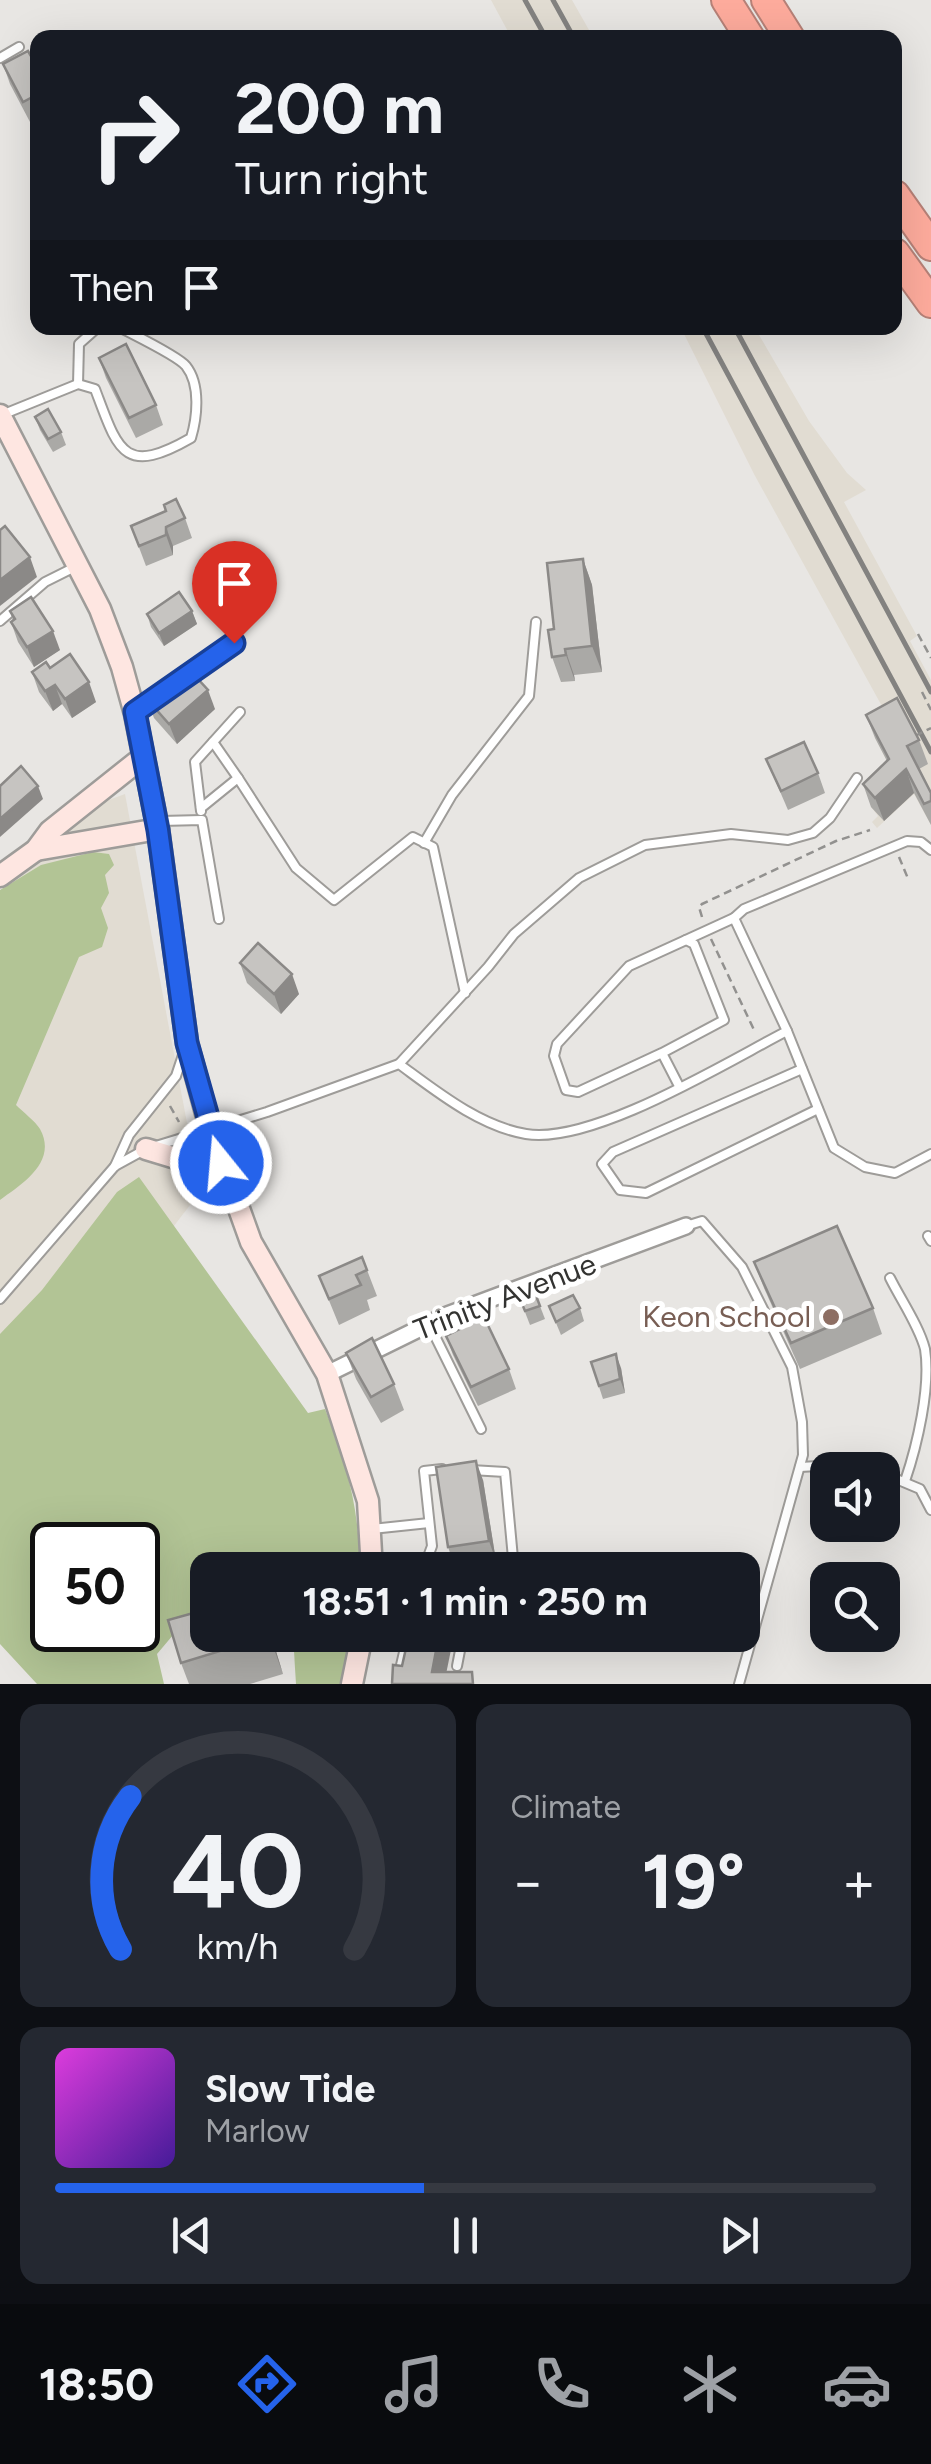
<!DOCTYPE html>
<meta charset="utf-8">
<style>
body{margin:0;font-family:Figtree,sans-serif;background:#242831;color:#f1f3f6;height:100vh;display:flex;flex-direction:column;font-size:38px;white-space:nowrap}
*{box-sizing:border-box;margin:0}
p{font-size:32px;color:#9ea1a6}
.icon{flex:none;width:55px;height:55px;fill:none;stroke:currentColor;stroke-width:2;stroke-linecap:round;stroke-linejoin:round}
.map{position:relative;height:1684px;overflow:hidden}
.details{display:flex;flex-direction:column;gap:20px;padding:20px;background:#0d0f14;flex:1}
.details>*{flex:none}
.hud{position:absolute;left:30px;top:30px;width:872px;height:305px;border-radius:20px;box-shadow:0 10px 40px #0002;background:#171b24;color:#f1f3f6;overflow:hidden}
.buttons{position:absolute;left:810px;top:1452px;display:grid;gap:20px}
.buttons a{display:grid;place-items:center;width:90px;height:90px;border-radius:20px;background:#171b24;box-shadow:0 10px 40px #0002;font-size:50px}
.speed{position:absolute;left:30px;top:1522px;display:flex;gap:20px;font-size:50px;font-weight:700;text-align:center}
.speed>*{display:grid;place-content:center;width:130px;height:130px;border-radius:50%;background:#171b24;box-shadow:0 10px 40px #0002;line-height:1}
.speed .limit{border:5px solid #111;border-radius:15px;background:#fff;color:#111}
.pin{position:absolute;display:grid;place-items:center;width:85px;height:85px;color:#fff;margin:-102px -42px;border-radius:50% 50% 50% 0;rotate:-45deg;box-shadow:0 0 10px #0007}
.pin .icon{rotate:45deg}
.me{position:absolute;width:110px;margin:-55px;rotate:343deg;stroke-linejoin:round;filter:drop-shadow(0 0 8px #0008)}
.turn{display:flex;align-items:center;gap:35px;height:210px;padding:0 40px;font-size:45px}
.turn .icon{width:130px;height:130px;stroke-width:2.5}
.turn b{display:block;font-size:70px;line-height:85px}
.then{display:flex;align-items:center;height:95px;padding:0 40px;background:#0003;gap:20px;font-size:38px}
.big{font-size:75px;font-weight:700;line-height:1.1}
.details .card{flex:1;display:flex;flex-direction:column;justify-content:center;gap:15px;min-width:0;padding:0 35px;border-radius:20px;background:#242831}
.details .dial{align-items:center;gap:0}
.dial svg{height:260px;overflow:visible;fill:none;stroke:#363941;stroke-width:7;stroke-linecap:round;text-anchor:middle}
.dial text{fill:#f1f3f6;stroke:none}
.song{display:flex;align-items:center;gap:30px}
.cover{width:120px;height:120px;border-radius:15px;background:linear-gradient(135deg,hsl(300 70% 55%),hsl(260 70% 35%))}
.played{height:10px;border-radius:5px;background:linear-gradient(90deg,#2563eb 45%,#363941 45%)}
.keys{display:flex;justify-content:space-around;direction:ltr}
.heat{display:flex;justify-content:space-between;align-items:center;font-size:55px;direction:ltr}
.details .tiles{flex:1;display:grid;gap:20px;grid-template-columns:1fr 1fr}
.card:last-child{grid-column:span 2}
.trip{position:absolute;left:190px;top:1552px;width:570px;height:100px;border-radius:20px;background:#171b24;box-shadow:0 10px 40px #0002;font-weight:700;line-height:100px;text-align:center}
.dock{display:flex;height:160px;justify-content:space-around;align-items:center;background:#090b0e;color:#9ea1a6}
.dock .icon{width:70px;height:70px}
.dock .active{color:#2563eb}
.dock b{font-size:45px;color:#f1f3f6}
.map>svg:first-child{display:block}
</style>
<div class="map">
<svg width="931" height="1684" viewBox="0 0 931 1684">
<rect width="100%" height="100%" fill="#e8e6e3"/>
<!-- built -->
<g fill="#e1dcd2">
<path d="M 491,0 L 572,0 L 593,37 L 511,37 Z"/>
<path d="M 681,328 L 755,328 L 809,421 L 847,473 L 866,490 L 844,502 L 917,636 L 910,641 L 931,680 L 931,825 L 914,794 L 877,828 L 872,822 L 878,816 L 871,807 L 898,783 L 875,738 L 894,728 L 754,474 Z"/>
<path d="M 125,794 L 200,1192 L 101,1321 L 0,1400 L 0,892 L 98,804 Z"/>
</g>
<!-- green -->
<g fill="#b2c495" fill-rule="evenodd">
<path d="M 93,852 L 109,854 L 114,865 L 105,875 L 109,893 L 101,908 L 108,928 L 102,947 L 79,957 L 16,1105 C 23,1112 35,1121 40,1129 C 58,1162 22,1184 0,1200 L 0,890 L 41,865 Z"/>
<path d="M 139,1177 L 308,1413 L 325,1409 C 346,1461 361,1513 359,1570 L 208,1570 L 207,1608 L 195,1609 L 157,1654 L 164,1684 L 37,1684 L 0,1644 L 0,1334 L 42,1290 L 117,1192 ZM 52,1545 L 138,1545 L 138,1630 L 52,1630 Z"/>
<path d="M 293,1635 L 351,1635 L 342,1684 L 296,1684 Z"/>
</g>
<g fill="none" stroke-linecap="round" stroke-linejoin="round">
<!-- lane casing -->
<g stroke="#9e9c99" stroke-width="12">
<g id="lane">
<path d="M 0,58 L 19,47"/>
<path d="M 78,384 L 79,344 L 97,328 L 120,328"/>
<path d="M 4,414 L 78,384 L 95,389 C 118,450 123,477 191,438 C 197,418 201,385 186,366 C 178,356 134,335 121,328"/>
<path d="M 0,621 L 45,582 L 77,566"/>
<path d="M 184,678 L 235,643"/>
<path d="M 213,742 L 238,778"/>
<path d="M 201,808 L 238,778 L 296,868 L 334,900 L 413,837 L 433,847 L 465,993"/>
<path d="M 201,811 L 195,762 L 240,712"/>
<path d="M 161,821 L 202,820 L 219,919"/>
<path d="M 424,843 L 452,795 L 529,696 L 536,622"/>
<path d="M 931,850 L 921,842 L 907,841 L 744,909 L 734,918 L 787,1031 L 834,1148 L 865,1167 L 895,1173 L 931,1154"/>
<path d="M 686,940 L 734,918"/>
<path d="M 662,1053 L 724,1020 L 694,944 L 686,940 L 629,966 L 557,1044 L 554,1056 L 566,1090 L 578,1092 L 662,1053 L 679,1086"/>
<path d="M 399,1064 L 488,967 L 514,934 L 579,878 L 645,845 L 731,834 L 788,840 L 813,833 L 830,818 L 857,778"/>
<path d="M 802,1069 L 613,1152 L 602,1164 L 620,1190 L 646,1193 L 818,1109"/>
<path d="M 115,1166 L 129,1135 L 176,1076 L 184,1052"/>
<path d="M 686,1226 L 702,1221 L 742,1267 L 792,1367 L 802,1422 L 803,1455 L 739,1684"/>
<path d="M 928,1236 L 931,1241"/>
<path d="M 890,1278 C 901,1300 919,1326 925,1349 C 931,1387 917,1446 905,1481"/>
<path d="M 0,1299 L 115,1166 L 146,1149 L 267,1112 L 399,1064 C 436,1091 479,1126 526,1134 C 592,1145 725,1063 787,1031"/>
<path d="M 429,1324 L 481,1429"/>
<path d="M 800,1467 L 854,1464 L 873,1470"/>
<path d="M 471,1470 L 505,1472 L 514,1569 L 505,1570"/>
<path d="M 882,1473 L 920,1489 L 931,1510"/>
<path d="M 372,1529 L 429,1523"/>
<path d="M 423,1570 L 432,1546 L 424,1471 L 442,1469"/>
<path d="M 401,1665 L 408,1635"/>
<path d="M 457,1666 L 463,1635"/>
</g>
</g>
<!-- street casing -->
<g stroke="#9e9c99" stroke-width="20">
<path id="street" d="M 327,1374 L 447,1315 L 686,1226"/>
</g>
<!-- secondary casing -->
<g stroke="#9e9c99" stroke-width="25">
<g id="secondary">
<path d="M 0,415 L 100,609 L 122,667 L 135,714 L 158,829 L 187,1043 L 210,1128 L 251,1242 L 327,1374 L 368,1501 L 372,1570"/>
<path d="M 36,850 L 158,829"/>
<path d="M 0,876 L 36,850 L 50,831 L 143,757"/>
<path d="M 146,1149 L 179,1159 L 233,1195"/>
<path d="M 352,1684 L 362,1635"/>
</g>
</g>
<!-- highway casing -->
<g stroke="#b68177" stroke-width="32">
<g id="highway">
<path d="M 726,0 L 750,38"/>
<path d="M 766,0 L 790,38"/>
<path d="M 895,195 L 931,246"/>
<path d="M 895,253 L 931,303"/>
</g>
</g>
<!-- path -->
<g stroke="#92918f" stroke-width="2.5" stroke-dasharray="8 5" stroke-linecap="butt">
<path d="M 918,634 L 931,658"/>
<path d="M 922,692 L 931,710"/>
<path d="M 899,857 L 909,881"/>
<path d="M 702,917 L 699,907 L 702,904 L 836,841 L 870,830"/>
<path d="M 711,939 L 755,1032"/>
<path d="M 170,1106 L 179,1122"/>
</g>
<!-- lane -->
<use href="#lane" stroke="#fff" stroke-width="8"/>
<!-- street -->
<use href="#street" stroke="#fff" stroke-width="15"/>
<!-- secondary -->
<use href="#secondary" stroke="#fee6e1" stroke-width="20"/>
<!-- highway -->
<use href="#highway" stroke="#fdab9c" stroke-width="28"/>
<!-- rail -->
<g stroke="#838280" stroke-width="5">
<path d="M 525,0 L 546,38"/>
<path d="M 553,0 L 574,38"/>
<path d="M 703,328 L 931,752"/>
<path d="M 735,328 L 931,692"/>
</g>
<!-- path-bridge -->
<path stroke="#92918f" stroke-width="2.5" stroke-dasharray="8 5" stroke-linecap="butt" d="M 915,736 L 931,728"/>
</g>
<!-- wall -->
<g fill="#aaa9a6">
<path d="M 3,64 L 38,68 L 38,118 L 30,122 L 10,84 Z"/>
<path d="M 99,358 L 156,405 L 163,425 L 136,438 L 106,378 Z"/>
<path d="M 35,417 L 61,432 L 66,445 L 53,452 L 40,430 Z"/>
<path d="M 185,518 L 192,538 L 173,546 L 173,555 L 146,566 L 131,526 Z"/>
<path d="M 583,559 L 592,585 L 602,672 L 574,675 L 575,681 L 561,682 L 552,657 L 554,629 Z"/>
<path d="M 10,611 L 60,650 L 34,667 L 18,642 L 11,622 L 13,621 Z"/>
<path d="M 192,611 L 197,624 L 164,646 L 151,627 L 147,614 Z"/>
<path d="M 50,668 L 96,702 L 72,718 L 62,704 L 53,711 L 39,692 L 32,672 Z"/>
<path d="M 147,699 L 215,709 L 177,744 L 154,718 Z"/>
<path d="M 866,715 L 919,740 L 928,764 L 919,769 L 931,793 L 931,825 L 914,793 L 884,821 L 871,807 L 863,784 L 887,761 L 875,738 Z"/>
<path d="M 766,759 L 818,773 L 825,793 L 788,810 Z"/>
<path d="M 240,963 L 299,994 L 281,1014 L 247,983 Z"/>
<path d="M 754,1262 L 873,1308 L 882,1334 L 800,1369 L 764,1288 Z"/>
<path d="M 367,1270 L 377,1296 L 367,1300 L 370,1310 L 339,1325 L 319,1276 Z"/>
<path d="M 533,1288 L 545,1319 L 530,1325 L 518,1294 Z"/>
<path d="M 549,1306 L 580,1308 L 584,1321 L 561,1335 Z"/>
<path d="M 446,1336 L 509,1369 L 516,1389 L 478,1406 L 453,1355 Z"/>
<path d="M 346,1353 L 394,1384 L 404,1410 L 381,1423 L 356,1379 Z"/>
<path d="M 591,1362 L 621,1368 L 625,1393 L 603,1399 Z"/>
<path d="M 483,1480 L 496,1561 L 455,1567 L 448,1547 Z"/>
<path d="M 271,1635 L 283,1674 L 250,1684 L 189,1684 L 181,1663 Z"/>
</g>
<!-- shaded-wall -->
<g fill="#8b8987">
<path d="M 166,527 L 173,546 L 173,555 L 166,535 Z"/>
<path d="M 30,557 L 37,577 L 0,606 L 0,580 Z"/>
<path d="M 583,559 L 592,585 L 602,672 L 592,646 Z"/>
<path d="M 192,611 L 197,624 L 164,646 L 159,633 Z"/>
<path d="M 53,631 L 60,650 L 34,667 L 27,647 Z"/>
<path d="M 565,649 L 574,675 L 575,681 L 566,655 Z"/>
<path d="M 89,682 L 96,702 L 72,718 L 65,699 Z"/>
<path d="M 55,685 L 62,704 L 53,711 L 45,691 Z"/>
<path d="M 208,690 L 215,709 L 177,744 L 169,724 Z"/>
<path d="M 906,769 L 914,793 L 884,821 L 875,798 Z"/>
<path d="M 38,786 L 43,799 L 0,837 L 0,819 Z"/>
<path d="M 292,974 L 299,994 L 281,1014 L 274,994 Z"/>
<path d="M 616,1354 L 621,1368 L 625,1393 L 620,1379 Z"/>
<path d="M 476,1461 L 483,1480 L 496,1561 L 489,1541 Z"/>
<path d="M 269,1635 L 271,1635 L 283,1674 Z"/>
<path d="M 439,1635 L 454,1635 L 444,1684 L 432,1672 Z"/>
</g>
<!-- building -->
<g fill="#c6c4c1" stroke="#8b8987" stroke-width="2.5">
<path d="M 28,51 L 38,68 L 38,94 L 23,102 L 3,64 Z"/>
<path d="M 126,344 L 156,405 L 129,418 L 99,358 Z"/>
<path d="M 48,409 L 61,432 L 48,439 L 35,417 Z"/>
<path d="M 176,499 L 185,518 L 166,527 L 166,535 L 139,546 L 131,526 L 166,511 L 164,505 Z"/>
<path d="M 5,526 L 30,557 L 0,580 L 0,530 Z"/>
<path d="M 583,559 L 592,646 L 565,649 L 566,655 L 552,657 L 548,630 L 554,629 L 547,563 Z"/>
<path d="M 179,592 L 192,611 L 159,633 L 147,614 Z"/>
<path d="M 31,597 L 53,631 L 27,647 L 11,622 L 15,619 L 10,611 Z"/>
<path d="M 70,654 L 89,682 L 65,699 L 55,685 L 45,691 L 32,672 L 46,662 L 50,668 Z"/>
<path d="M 185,665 L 208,690 L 169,724 L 147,699 Z"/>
<path d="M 897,698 L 919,740 L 907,746 L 931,793 L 931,801 L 924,804 L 906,769 L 875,798 L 863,784 L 889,759 L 866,715 Z"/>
<path d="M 804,742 L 818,773 L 781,791 L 766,759 Z"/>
<path d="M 21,766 L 38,786 L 0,819 L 0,786 Z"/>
<path d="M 258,943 L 292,974 L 274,994 L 240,963 Z"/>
<path d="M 837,1226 L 873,1308 L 791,1343 L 754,1262 Z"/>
<path d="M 362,1257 L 367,1270 L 356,1275 L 361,1285 L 329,1299 L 319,1276 Z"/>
<path d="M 533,1288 L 540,1306 L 525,1311 L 518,1294 Z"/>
<path d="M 573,1295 L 580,1308 L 556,1322 L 549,1306 Z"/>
<path d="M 484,1317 L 509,1369 L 471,1387 L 446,1336 Z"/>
<path d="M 372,1338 L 394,1384 L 371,1397 L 346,1353 Z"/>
<path d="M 616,1354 L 620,1379 L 599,1386 L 591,1362 Z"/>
<path d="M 476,1461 L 489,1541 L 448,1547 L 436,1467 Z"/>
<path d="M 208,1609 L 208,1635 L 269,1635 L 269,1636 L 181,1663 L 168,1620 Z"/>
<path d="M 409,1635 L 439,1635 L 432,1672 L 472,1672 L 473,1684 L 392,1684 L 393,1665 L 402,1666 Z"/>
</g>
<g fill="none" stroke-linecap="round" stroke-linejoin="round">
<!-- route casing -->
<g stroke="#184099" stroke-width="25">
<path id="route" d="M 221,1163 L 187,1043 L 158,830 L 135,712 L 234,643"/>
</g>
<!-- route -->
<use href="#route" stroke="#2563eb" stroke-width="18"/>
</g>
<!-- markers -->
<circle fill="#8d6e63" stroke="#fff" stroke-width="4" cx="831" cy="1317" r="10"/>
<g text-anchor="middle" stroke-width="10" stroke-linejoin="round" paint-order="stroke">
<!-- street labels -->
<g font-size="30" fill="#333331" stroke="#fff">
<text transform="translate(505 1297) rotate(-21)" y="10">Trinity Avenue</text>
</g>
<!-- education labels -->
<g font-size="30" fill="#785e54" stroke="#fff" text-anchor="end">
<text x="811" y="1327">Keon School</text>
</g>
</g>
</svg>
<div class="buttons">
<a><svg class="icon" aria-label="sound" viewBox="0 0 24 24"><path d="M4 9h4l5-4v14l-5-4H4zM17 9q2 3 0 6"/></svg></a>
<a><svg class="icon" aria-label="search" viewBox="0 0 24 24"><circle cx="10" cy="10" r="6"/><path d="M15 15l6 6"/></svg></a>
</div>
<div class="speed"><div class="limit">50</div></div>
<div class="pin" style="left:234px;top:643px;background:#d93025"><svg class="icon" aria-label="arrive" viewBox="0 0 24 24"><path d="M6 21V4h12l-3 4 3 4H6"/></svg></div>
<svg class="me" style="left:221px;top:1163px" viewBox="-20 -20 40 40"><circle r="17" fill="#2563eb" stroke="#fff" stroke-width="3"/><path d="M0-11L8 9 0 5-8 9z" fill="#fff"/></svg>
<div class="trip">18:51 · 1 min · 250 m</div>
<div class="hud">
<div class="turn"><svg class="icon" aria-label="right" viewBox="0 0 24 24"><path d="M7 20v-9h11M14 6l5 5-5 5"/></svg><div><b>200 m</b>Turn right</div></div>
<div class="then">Then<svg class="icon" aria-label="arrive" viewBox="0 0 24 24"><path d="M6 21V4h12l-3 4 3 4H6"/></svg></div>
</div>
</div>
<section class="details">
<div class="tiles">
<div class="card dial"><svg viewBox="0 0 100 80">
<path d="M14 69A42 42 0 1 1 86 69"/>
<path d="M14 69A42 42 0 0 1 17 22" stroke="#2563eb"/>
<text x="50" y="56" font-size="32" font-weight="700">40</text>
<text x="50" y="72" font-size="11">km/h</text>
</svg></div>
<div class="card"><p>Climate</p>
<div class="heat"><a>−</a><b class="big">19°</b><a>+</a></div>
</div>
<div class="card">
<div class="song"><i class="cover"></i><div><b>Slow Tide</b><p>Marlow</p></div></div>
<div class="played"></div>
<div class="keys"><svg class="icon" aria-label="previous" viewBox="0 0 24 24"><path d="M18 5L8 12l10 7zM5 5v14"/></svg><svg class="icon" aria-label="pause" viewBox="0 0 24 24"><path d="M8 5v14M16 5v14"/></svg><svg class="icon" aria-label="next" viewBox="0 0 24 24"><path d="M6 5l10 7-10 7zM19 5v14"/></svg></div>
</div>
</div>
</section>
<nav class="dock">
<b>18:50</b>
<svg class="icon active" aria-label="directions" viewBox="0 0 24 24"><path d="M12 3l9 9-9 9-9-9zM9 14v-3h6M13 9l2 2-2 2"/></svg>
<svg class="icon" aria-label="music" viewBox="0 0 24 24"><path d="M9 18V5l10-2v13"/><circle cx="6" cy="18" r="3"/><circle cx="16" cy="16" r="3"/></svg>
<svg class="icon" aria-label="phone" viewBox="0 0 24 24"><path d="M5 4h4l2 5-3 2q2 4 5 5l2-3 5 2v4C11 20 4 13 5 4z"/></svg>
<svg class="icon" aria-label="climate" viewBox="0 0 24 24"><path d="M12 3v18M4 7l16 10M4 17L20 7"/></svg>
<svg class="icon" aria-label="car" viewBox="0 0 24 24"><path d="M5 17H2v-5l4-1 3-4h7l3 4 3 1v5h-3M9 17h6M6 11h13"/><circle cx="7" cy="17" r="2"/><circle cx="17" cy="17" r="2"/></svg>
</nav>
